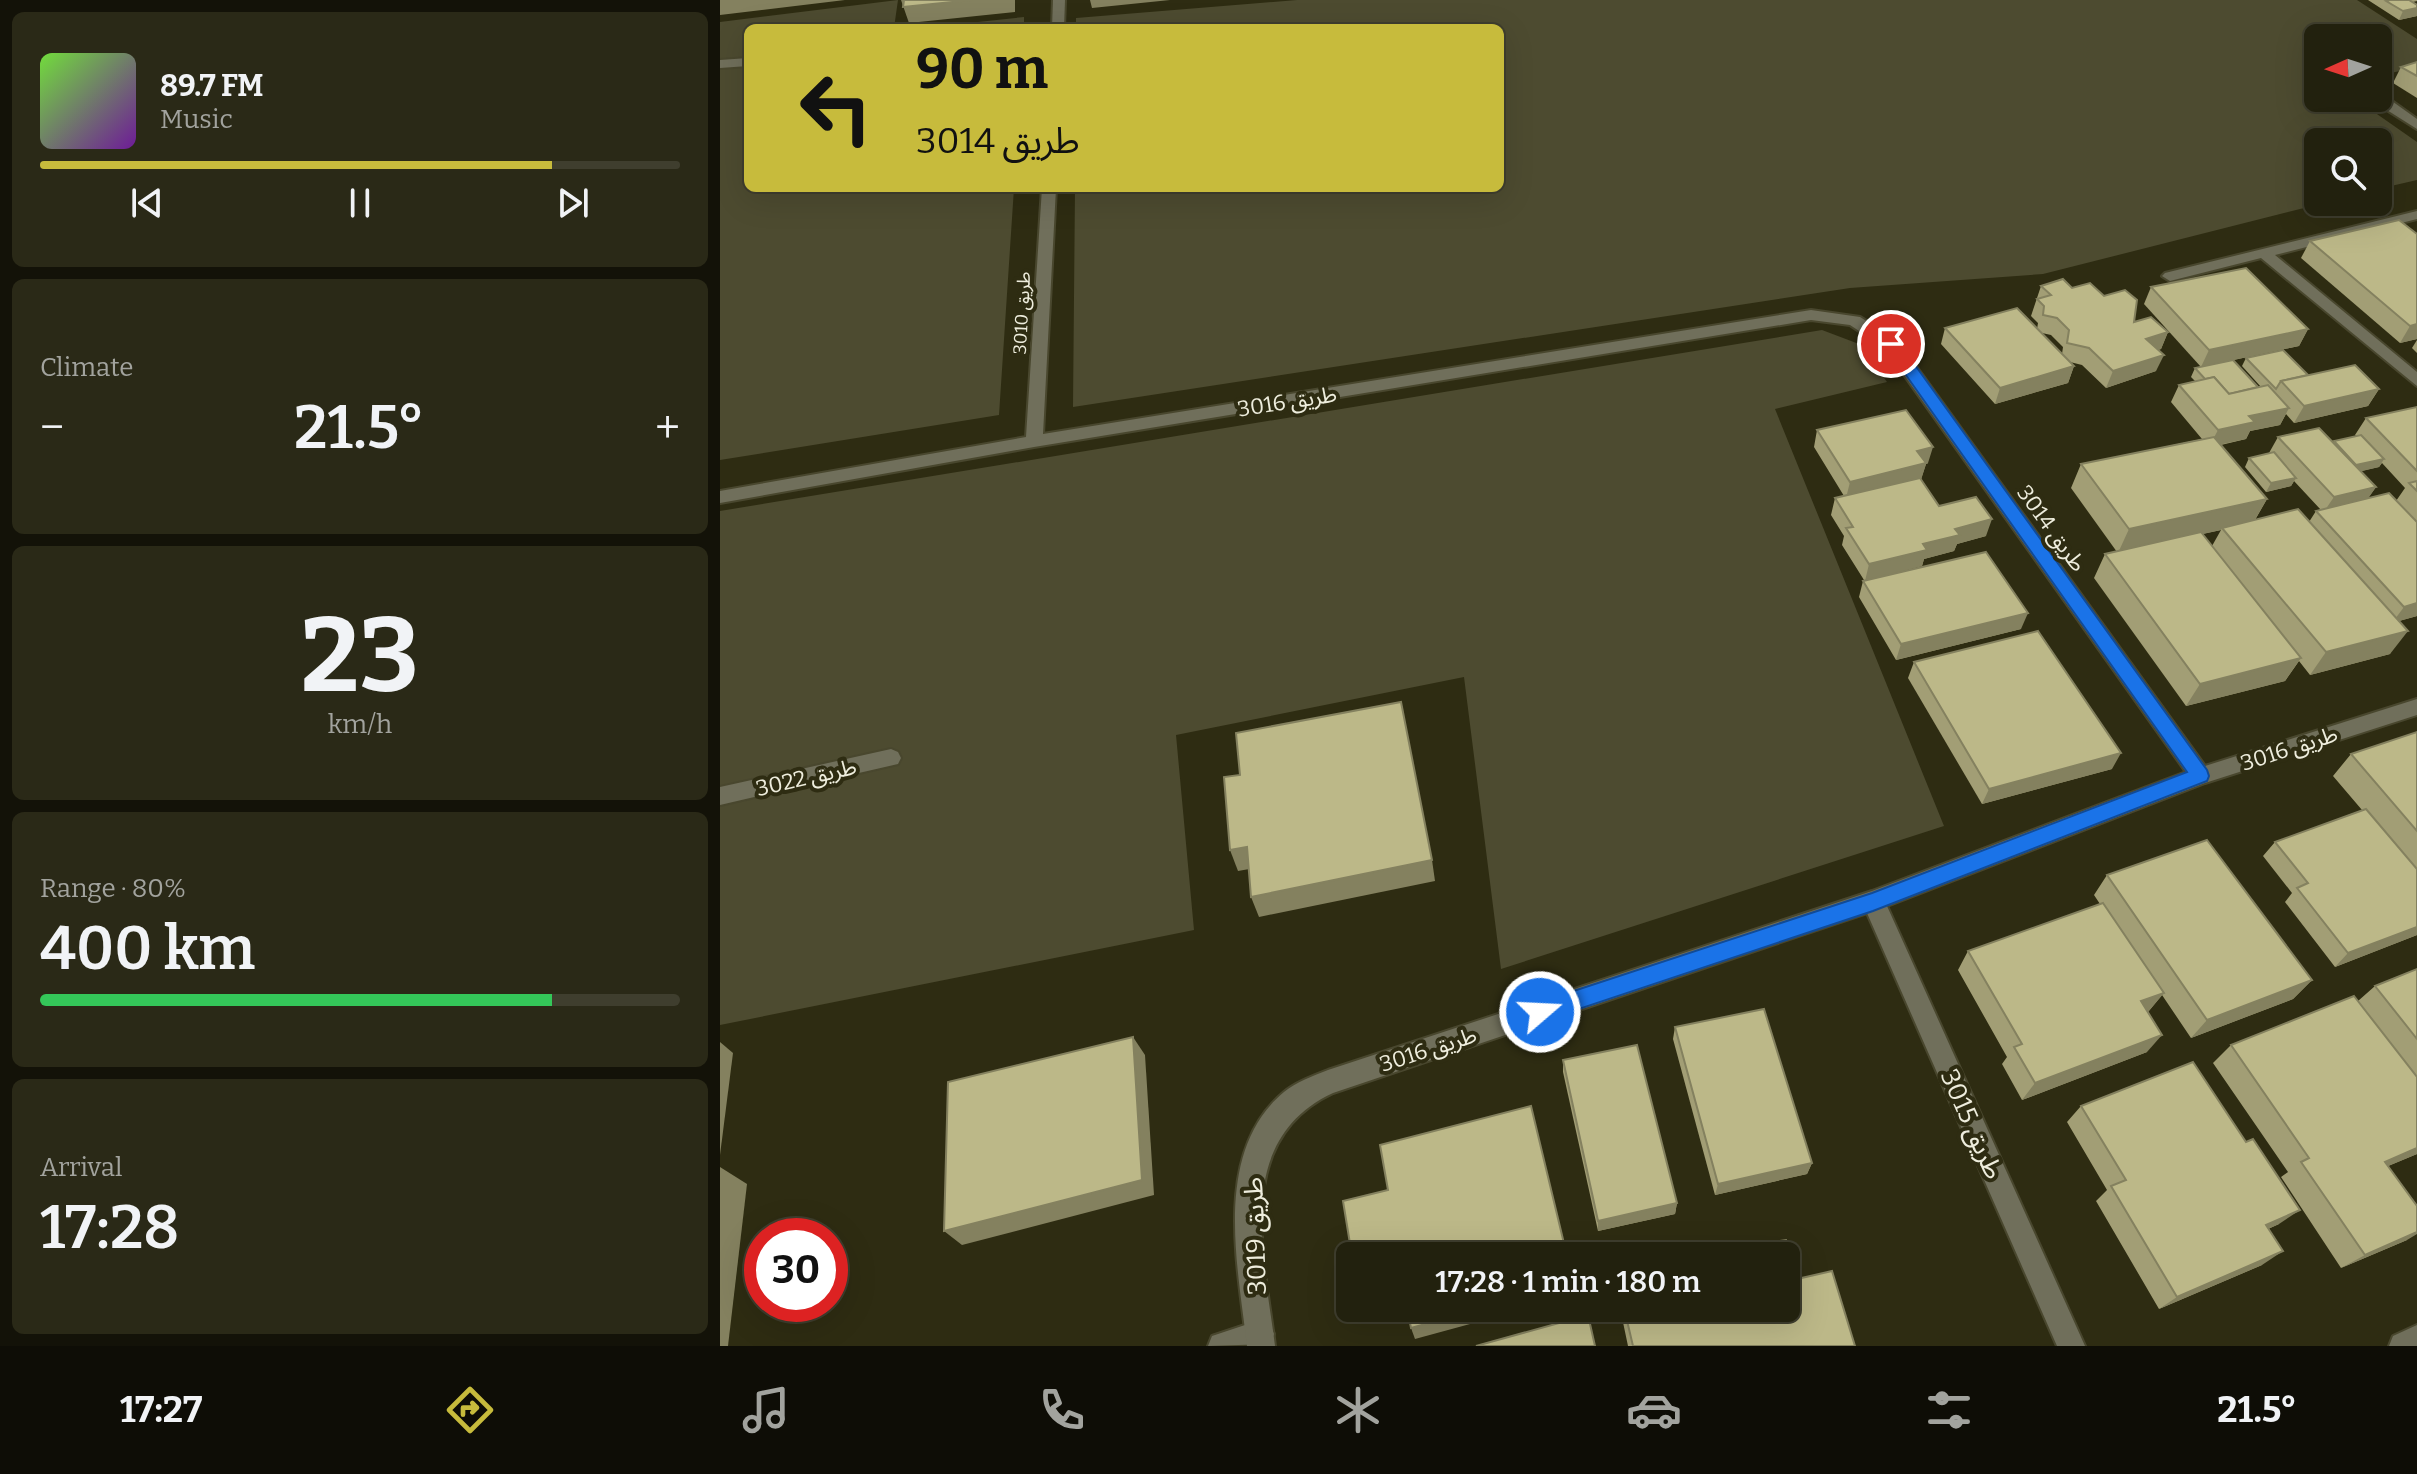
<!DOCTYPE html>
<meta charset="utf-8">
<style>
body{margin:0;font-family:Bitter,"Noto Sans Arabic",serif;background:#2a2917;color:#f1f3f6;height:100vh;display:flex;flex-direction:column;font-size:30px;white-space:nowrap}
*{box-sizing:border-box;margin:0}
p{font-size:26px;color:#a2a39e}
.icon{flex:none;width:44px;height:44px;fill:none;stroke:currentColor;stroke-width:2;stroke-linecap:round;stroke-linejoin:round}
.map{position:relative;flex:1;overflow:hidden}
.drawer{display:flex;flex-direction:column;gap:12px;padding:12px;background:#131208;width:720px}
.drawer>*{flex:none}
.guide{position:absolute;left:24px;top:24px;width:760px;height:168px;border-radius:12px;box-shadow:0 8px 32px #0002,0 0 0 2px #3f3e2e;background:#c7bb3c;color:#111;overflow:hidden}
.needle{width:52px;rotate:267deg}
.controls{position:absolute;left:1584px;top:24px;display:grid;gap:16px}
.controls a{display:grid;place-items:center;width:88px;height:88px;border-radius:12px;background:#22210e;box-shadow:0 8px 32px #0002,0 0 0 2px #3f3e2e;font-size:40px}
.speed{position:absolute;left:24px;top:1218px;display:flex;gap:16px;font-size:40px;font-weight:700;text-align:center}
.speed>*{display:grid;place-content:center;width:104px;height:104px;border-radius:50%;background:#22210e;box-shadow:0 8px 32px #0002,0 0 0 2px #3f3e2e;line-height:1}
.speed .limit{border:12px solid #d22;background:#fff;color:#111}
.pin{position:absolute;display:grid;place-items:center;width:68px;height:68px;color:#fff;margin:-34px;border:4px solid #fff;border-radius:50%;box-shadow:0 2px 8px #0007}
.me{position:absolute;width:88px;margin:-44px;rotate:71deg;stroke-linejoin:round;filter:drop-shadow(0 0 6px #0008)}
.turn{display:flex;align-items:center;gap:28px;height:168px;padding:0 40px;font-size:36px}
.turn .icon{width:104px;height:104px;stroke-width:2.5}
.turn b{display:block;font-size:56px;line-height:68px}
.big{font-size:60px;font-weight:600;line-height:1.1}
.drawer .tile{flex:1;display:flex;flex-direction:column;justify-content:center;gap:12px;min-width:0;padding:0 28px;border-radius:12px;background:#2a2917}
.drawer .dial{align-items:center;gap:0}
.dial b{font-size:104px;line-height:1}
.song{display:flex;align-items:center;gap:24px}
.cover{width:96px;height:96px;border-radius:12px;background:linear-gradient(135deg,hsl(100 70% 55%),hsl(280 70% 35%))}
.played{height:8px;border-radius:4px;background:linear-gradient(90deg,#c7bb3c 80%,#3f3e2e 80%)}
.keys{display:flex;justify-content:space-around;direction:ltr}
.heat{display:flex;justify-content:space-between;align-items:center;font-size:44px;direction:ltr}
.charge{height:12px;border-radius:6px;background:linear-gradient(90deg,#34c759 80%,#3f3e2e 0)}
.trip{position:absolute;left:616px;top:1242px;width:464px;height:80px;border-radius:12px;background:#22210e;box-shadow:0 8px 32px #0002,0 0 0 2px #3f3e2e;font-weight:600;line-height:80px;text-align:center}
.dock{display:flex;height:128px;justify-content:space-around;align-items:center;background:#0e0d06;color:#a2a39e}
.dock .icon{width:56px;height:56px}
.dock .current{color:#c7bb3c}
.dock b{font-size:36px;color:#f1f3f6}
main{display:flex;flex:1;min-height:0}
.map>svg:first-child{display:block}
</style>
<main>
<section class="drawer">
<div class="tile">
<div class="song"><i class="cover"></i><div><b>89.7 FM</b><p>Music</p></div></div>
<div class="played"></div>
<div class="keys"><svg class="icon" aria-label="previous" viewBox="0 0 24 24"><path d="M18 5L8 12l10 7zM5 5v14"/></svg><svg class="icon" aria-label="pause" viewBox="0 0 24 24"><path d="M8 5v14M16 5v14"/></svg><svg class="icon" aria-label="next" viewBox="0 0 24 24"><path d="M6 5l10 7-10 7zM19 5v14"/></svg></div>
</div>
<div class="tile"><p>Climate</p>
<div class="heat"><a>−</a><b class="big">21.5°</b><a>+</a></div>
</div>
<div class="tile dial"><b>23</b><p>km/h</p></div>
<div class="tile"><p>Range · 80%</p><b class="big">400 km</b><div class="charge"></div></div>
<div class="tile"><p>Arrival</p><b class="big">17:28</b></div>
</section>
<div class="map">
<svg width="1697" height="1346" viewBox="0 0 1697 1346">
<rect width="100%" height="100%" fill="#2e2c12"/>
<!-- green -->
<g fill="#4d4b30">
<path d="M 178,0 L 174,28 L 28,28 L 28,188 L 294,188 L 279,415 L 0,460 L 0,22 Z"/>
<path d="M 577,0 L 1637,0 L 1697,39 L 1697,67 L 1658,76 L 1658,38 L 1598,38 L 1598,98 L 1634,98 L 1697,142 L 1697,180 L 1658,189 L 1658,142 L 1598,142 L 1598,202 L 1608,202 L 1323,274 L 1130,288 L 353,407 L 355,188 L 780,188 L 780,28 L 356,28 L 356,18 Z"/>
<path d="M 304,17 L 304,28 L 201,28 Z"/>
<path d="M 1102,330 L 1139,344 L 1167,382 L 1055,409 L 1224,826 L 781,969 L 744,677 L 456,735 L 474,930 L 0,1025 L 0,511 Z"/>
</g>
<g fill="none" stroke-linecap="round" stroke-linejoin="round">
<!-- lane casing -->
<g stroke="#49472e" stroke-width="4">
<path id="lane" d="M 540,1320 L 550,1324 L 554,1334 L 550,1344 L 488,1346 L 492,1336 Z"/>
</g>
<!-- street casing -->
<g stroke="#49472e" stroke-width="4">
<g id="street">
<path d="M 333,0 L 345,0 L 344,28 L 332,28 Z"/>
<path d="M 28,58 L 28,66 L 0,68 L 0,60 Z"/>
<path d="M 1659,99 L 1669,99 L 1697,119 L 1697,129 L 1659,105 Z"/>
<path d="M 322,188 L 336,188 L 323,434 L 1091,310 L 1140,317 L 1177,340 L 1485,766 L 1697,699 L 1697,715 L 1485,783 L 1167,906 L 1365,1346 L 1337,1346 L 1147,913 L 613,1093 C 512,1140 544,1256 555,1346 L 527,1346 C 518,1266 492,1152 564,1092 C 576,1082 593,1076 608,1070 L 1152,891 L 1466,772 L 1165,348 L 1130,325 L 1091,320 L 314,447 L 0,503 L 0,491 L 306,437 Z"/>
<path d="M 1697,211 L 1697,219 L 1555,255 L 1697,372 L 1697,386 L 1541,258 L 1450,281 L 1442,276 L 1445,273 Z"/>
<path d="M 171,749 L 178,752 L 181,758 L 178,764 L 0,805 L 0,787 Z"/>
<path d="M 1697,1325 L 1697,1346 L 1669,1346 L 1673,1336 Z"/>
</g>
</g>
<!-- lane -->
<use href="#lane" fill="#706f5b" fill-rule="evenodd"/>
<!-- street -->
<use href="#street" fill="#706f5b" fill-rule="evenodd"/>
</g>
<!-- wall -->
<g fill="#a29e75" fill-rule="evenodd">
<path d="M 1648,0 L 1697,0 L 1697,1 L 1693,2 L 1697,16 L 1679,20 Z"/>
<path d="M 1697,62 L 1697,98 L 1673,83 L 1681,67 Z"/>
<path d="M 1697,234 L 1697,339 L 1680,343 L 1581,258 L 1590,241 Z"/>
<path d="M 1321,286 L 1352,288 L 1414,322 L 1448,332 L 1441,349 L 1438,350 L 1436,371 L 1386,388 L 1362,365 L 1350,362 L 1354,366 L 1348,383 L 1275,404 L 1221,344 L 1225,328 L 1317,329 L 1318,323 L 1311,316 ZM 1322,333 L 1331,335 L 1343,347 L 1342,354 Z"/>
<path d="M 1431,287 L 1588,329 L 1579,346 L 1481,367 L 1424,304 Z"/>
<path d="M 1697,340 L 1697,353 L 1692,348 Z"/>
<path d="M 1526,358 L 1588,375 L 1659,389 L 1648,406 L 1574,423 L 1566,414 L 1560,425 L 1530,431 L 1526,439 L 1501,445 L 1547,499 L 1535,520 L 1589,522 L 1596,511 L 1601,510 L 1574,481 L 1571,486 L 1546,492 L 1525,467 L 1529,458 L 1549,453 L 1558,437 L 1613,442 L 1636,436 L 1635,435 L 1646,418 L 1697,407 L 1697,616 L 1679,621 L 1670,654 L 1590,675 L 1579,661 L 1565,681 L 1466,706 L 1374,578 L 1385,554 L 1397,552 L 1351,488 L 1361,464 L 1482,439 L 1451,402 L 1459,385 L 1475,381 L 1471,377 L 1475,368 L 1538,387 L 1541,387 L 1522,366 ZM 1662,463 L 1685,488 L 1676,501 L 1648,498 L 1656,487 L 1641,471 L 1659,467 ZM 1501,530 L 1492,546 L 1482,534 Z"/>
<path d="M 1097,430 L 1208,463 L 1206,464 L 1201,479 L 1219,506 L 1266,536 L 1237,544 L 1234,551 L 1204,559 L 1202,566 L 1166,575 L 1301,629 L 1176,660 L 1139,597 L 1143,581 L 1144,580 L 1122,545 L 1124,536 L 1111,515 L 1115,498 L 1124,496 L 1094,447 Z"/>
<path d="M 1194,662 L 1392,769 L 1262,804 L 1188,678 Z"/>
<path d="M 1697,732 L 1697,935 L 1615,967 L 1565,902 L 1572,893 L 1543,856 L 1555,842 L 1642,810 L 1613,776 L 1631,754 Z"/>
<path d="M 1387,875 L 1592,980 L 1573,999 L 1471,1038 L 1442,995 L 1428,1012 L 1427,1052 L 1302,1100 L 1282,1064 L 1287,1057 L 1238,970 L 1248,951 L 1380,904 L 1374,895 Z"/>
<path d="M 1697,969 L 1697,1154 L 1668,1166 L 1687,1240 L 1621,1268 L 1561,1177 L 1568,1172 L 1493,1063 L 1511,1045 L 1638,1001 L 1655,986 Z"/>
<path d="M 955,1027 L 1092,1163 L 1087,1174 L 995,1195 L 953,1039 Z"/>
<path d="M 843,1060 L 957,1203 L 955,1214 L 878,1231 L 843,1072 Z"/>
<path d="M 1361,1106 L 1559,1224 L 1548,1229 L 1542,1265 L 1439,1309 L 1376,1201 L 1387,1190 L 1347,1122 Z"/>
<path d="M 1077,1279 L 1135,1346 L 908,1346 L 900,1308 L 1066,1308 Z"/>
</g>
<!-- shaded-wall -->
<g fill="#84815f">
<path d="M 0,0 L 125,0 L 0,15 Z"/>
<path d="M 181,0 L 295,0 L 295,12 L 189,23 Z"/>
<path d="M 370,0 L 450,0 L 372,8 Z"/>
<path d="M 1697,8 L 1697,16 L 1679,20 L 1683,11 Z"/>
<path d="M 1697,324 L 1697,339 L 1680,343 L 1690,326 Z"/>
<path d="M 1588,329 L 1579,346 L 1481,367 L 1489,350 Z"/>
<path d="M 1448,332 L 1441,349 L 1419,356 L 1426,339 Z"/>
<path d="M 1444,355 L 1436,371 L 1386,388 L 1393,371 Z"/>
<path d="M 1354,366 L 1348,383 L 1275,404 L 1280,388 Z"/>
<path d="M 1659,389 L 1648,406 L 1574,423 L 1584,406 Z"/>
<path d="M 1569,408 L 1560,425 L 1530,431 L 1526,439 L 1489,447 L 1498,430 L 1529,416 Z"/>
<path d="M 1213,447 L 1208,463 L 1206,464 L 1201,480 L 1126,498 L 1130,482 L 1197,451 Z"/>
<path d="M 1664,459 L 1659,467 L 1630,474 L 1636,465 Z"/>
<path d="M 1576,478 L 1571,486 L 1546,492 L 1551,483 Z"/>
<path d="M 1656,487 L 1645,503 L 1603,513 L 1614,497 Z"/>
<path d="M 1547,499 L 1533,523 L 1502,528 L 1501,530 L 1398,553 L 1409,529 Z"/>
<path d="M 1272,519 L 1266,536 L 1237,544 L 1234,551 L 1204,559 L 1202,566 L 1145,581 L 1149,564 L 1203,544 L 1235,529 Z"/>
<path d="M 1697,603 L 1697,616 L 1672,623 L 1684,607 Z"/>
<path d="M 1308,613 L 1301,629 L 1176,660 L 1181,644 Z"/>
<path d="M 1688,631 L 1670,654 L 1590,675 L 1606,652 Z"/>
<path d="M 1581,658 L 1565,681 L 1466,706 L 1480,684 Z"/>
<path d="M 1401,753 L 1392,769 L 1262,804 L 1269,789 Z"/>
<path d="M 527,847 L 535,868 L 518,871 L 510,850 Z"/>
<path d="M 712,860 L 715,881 L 539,917 L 531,897 Z"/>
<path d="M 1697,927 L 1697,935 L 1615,967 L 1628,953 Z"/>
<path d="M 1592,980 L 1573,999 L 1471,1038 L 1487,1020 Z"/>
<path d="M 1444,993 L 1428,1012 L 1421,1001 Z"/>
<path d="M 1442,1035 L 1427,1052 L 1302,1100 L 1315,1083 Z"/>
<path d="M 413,1037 L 425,1055 L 434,1195 L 242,1245 L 224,1231 Z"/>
<path d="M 0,1042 L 13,1053 L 0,1155 Z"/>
<path d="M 1697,1148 L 1697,1154 L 1642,1177 L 1665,1162 Z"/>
<path d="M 1092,1163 L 1087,1174 L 995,1195 L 998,1184 Z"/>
<path d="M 0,1167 L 27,1184 L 8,1346 L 0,1346 Z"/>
<path d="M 957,1203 L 955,1214 L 878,1231 L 878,1221 Z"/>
<path d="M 1580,1210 L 1559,1224 L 1526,1239 L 1546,1225 Z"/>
<path d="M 1697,1232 L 1697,1234 L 1687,1240 L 1621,1268 L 1645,1255 Z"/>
<path d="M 1563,1251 L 1542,1265 L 1439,1309 L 1457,1297 Z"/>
<path d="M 763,1308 L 809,1308 L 695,1339 L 691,1328 Z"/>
</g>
<!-- building -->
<g fill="#bcb888" stroke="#84815f" stroke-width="2">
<path d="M 184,0 L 252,0 L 183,7 Z"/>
<path d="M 1670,0 L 1689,0 L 1697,5 L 1697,8 L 1683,11 L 1666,1 Z"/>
<path d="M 1697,62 L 1697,76 L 1681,67 Z"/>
<path d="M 1679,220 L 1697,234 L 1697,324 L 1690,326 L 1590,241 Z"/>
<path d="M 1526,268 L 1588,329 L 1489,350 L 1431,287 Z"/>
<path d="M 1343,279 L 1352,288 L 1370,283 L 1384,296 L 1405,290 L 1417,300 L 1414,322 L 1431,317 L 1448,332 L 1426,339 L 1444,355 L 1393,371 L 1369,348 L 1347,343 L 1349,330 L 1337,318 L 1323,315 L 1324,306 L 1317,299 L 1331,295 L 1321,286 Z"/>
<path d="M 1297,308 L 1354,366 L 1280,388 L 1225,328 Z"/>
<path d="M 1563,350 L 1588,375 L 1561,381 L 1556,389 L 1526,358 Z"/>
<path d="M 1513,360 L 1538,387 L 1509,394 L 1494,377 L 1485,379 L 1475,368 Z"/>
<path d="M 1635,365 L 1659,389 L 1584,406 L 1561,381 Z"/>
<path d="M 1494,377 L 1509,394 L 1548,385 L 1569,408 L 1529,416 L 1535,422 L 1498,430 L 1459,385 Z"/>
<path d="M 1697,407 L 1697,471 L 1646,418 Z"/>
<path d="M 1186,410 L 1213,447 L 1197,451 L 1206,463 L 1130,482 L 1097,430 Z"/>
<path d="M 1599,428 L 1656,487 L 1614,497 L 1558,437 Z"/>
<path d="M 1641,435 L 1664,459 L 1636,465 L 1614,441 Z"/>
<path d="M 1494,437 L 1547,499 L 1409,529 L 1361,464 Z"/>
<path d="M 1554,452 L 1576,478 L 1551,483 L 1529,458 Z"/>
<path d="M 1200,478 L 1219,506 L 1256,497 L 1272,519 L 1235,529 L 1240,535 L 1203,544 L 1207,550 L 1149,564 L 1126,528 L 1133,527 L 1115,498 Z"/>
<path d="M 1697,481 L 1697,491 L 1689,483 Z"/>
<path d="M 1669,493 L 1697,522 L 1697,603 L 1684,607 L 1596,511 Z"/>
<path d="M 1578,509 L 1688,631 L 1606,652 L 1502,528 Z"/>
<path d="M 1481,532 L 1581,658 L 1480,684 L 1385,554 Z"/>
<path d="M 1266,552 L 1308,613 L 1181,644 L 1143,581 Z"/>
<path d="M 1318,631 L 1401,753 L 1269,789 L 1194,662 Z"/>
<path d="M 681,702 L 712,860 L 531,897 L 527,847 L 510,850 L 504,777 L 520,775 L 516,733 Z"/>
<path d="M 1697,732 L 1697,831 L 1631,754 Z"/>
<path d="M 1646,809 L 1697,869 L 1697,927 L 1628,953 L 1577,888 L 1588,883 L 1555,842 Z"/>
<path d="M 1487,840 L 1592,980 L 1487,1020 L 1387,875 Z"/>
<path d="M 1383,903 L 1444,993 L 1421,1001 L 1442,1035 L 1315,1083 L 1294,1047 L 1302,1044 L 1248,951 Z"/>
<path d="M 1697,969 L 1697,1039 L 1655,986 Z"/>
<path d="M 1634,996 L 1697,1077 L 1697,1148 L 1665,1162 L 1697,1206 L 1697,1232 L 1645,1255 L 1581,1162 L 1589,1158 L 1511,1045 Z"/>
<path d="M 1044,1009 L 1092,1163 L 998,1184 L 955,1027 Z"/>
<path d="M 413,1037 L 422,1180 L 224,1231 L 228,1082 Z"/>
<path d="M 917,1045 L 957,1203 L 878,1221 L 843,1060 Z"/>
<path d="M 1473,1062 L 1526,1142 L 1533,1139 L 1580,1210 L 1546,1225 L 1563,1251 L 1457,1297 L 1391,1186 L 1406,1180 L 1361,1106 Z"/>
<path d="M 811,1106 L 847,1256 L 632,1256 L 623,1201 L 668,1190 L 660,1145 Z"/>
<path d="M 1066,1240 L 1077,1279 L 1112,1271 L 1135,1346 L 913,1346 L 904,1308 L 1066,1308 L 1066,1256 L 961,1256 Z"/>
<path d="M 687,1308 L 763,1308 L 691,1328 Z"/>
<path d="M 868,1315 L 875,1346 L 756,1346 Z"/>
</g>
<!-- route -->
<path fill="#1a73e8" stroke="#114b97" stroke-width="2" d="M 1166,340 L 1177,340 L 1487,770 L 1489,776 L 1487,781 L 1153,911 L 820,1022 L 813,1019 L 809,1012 L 813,1005 L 820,1002 L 1152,893 L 1467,772 L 1166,347 Z"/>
<g text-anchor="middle" stroke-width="8" stroke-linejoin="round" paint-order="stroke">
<!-- far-street labels -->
<g font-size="18" fill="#eeeddd" stroke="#2e2c12">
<text transform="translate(302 313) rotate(-87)" y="6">طريق 3010</text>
</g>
<!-- street labels -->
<g font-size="22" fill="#eeeddd" stroke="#2e2c12">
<text transform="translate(567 401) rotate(-9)" y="8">طريق 3016</text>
<text transform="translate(1332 528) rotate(54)" y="8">طريق 3014</text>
<text transform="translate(1569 748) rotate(-18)" y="8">طريق 3016</text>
<text transform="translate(86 777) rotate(-13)" y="8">طريق 3022</text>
<text transform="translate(708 1049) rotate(-18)" y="8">طريق 3016</text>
</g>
<!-- near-street labels -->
<g font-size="26" fill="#eeeddd" stroke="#2e2c12">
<text transform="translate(1252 1124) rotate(66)" y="9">طريق 3015</text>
<text transform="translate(535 1236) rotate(-92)" y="9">طريق 3019</text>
</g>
</g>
</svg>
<div class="controls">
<a><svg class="needle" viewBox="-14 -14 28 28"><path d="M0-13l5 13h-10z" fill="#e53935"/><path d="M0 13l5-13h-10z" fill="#a2a39e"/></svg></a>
<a><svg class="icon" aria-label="search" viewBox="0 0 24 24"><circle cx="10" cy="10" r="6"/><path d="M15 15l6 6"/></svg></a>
</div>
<div class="speed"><div class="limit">30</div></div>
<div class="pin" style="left:1171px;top:344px;background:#d93025"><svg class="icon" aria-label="arrive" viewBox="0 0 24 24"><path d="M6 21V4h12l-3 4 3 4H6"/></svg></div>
<svg class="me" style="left:820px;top:1012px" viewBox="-20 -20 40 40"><circle r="17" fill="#1a73e8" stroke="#fff" stroke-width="3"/><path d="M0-11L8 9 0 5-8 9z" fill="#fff"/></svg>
<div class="trip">17:28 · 1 min · 180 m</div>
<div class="guide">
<div class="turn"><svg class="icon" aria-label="left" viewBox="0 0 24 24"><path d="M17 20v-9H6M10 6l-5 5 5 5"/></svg><div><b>90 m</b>طريق 3014</div></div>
</div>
</div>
</main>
<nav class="dock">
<b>17:27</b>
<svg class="icon current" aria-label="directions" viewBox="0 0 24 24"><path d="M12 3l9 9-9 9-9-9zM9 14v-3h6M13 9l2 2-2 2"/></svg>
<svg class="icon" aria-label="music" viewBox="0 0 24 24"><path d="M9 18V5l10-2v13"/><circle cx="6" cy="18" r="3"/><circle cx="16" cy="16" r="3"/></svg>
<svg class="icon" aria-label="phone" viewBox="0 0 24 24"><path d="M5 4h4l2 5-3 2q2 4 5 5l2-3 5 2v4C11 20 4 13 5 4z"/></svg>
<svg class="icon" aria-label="climate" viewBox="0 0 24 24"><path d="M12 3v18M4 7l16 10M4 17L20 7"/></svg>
<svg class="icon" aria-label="car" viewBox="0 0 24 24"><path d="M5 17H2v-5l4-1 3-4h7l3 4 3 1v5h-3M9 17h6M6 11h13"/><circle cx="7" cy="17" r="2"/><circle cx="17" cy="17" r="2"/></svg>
<svg class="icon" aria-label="filters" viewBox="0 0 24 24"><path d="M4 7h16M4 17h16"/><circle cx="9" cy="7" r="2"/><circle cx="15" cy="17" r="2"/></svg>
<b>21.5°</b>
</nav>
